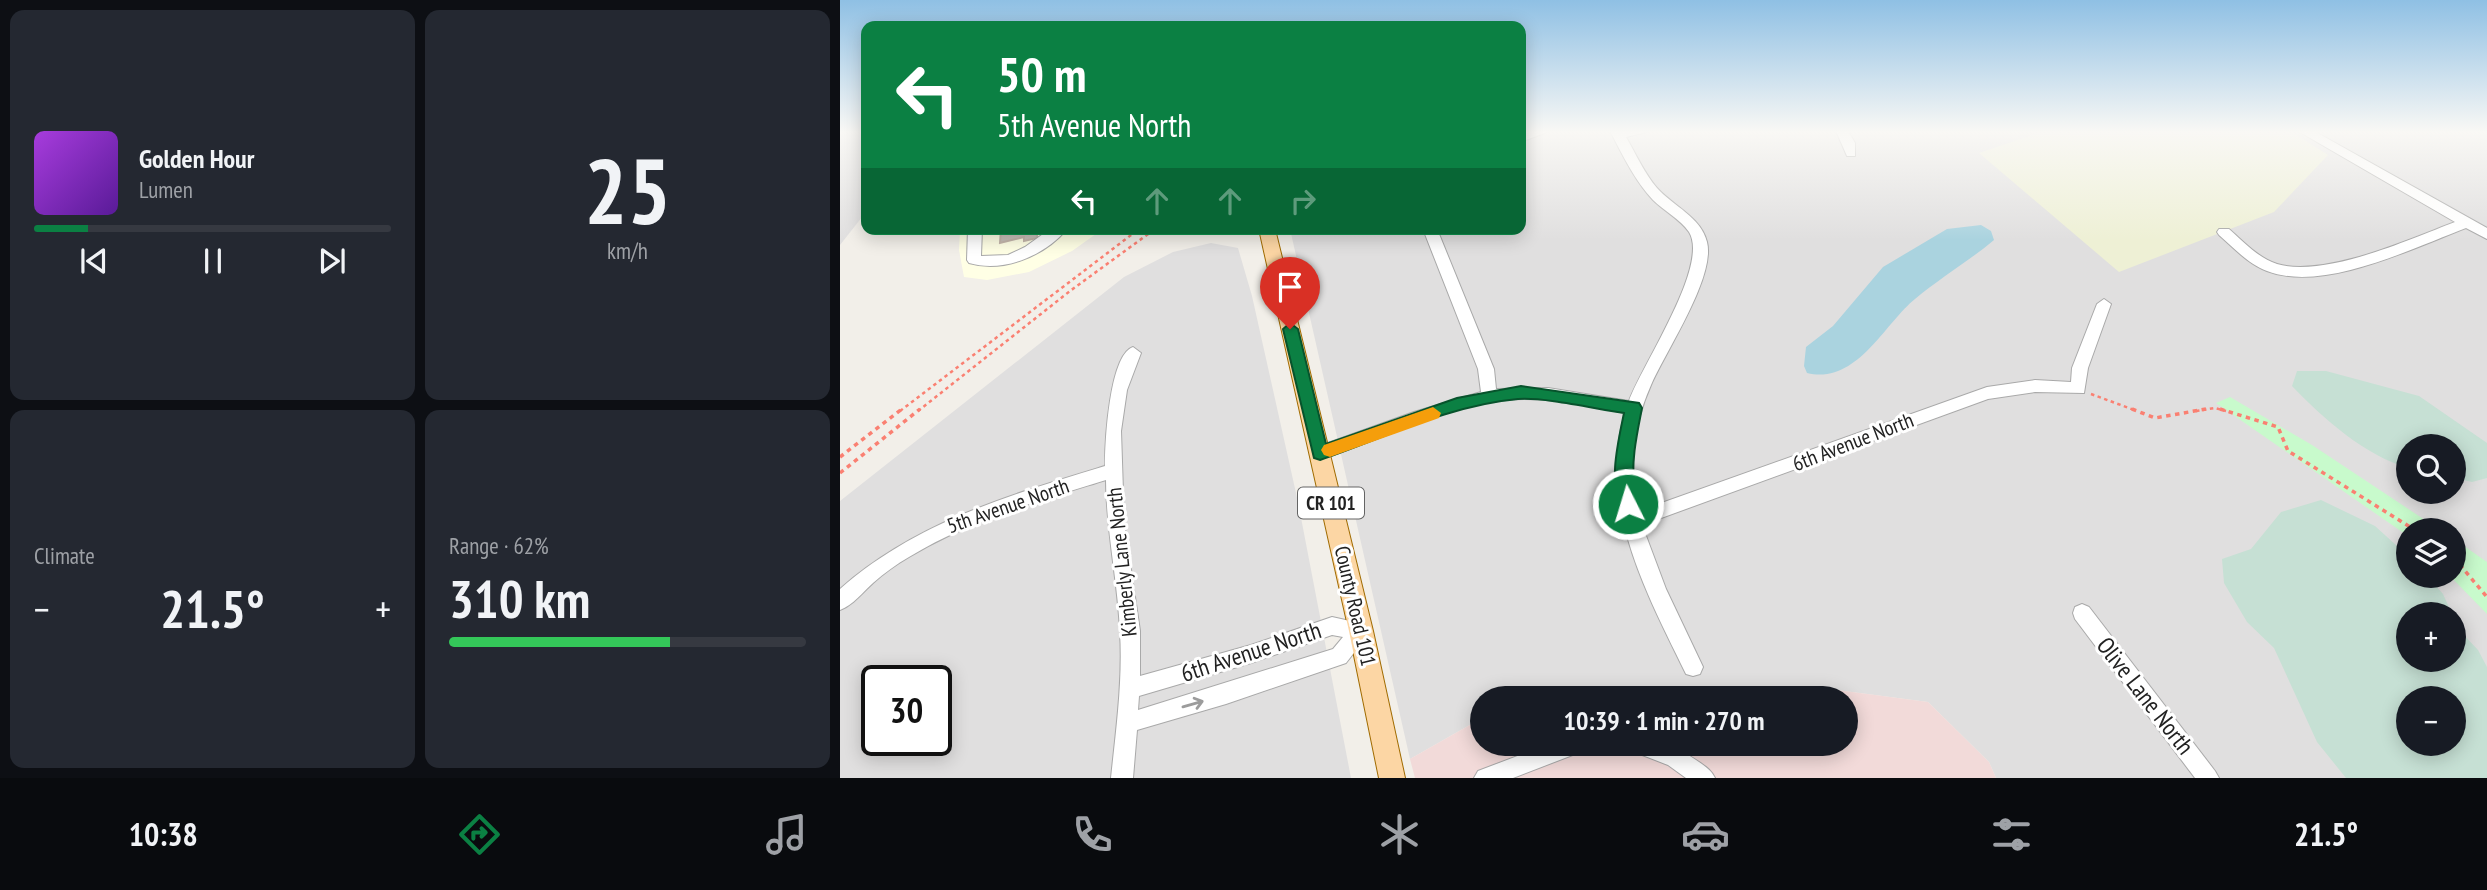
<!DOCTYPE html>
<meta charset="utf-8">
<style>
body{margin:0;font-family:"PT Sans Narrow",sans-serif;background:#242831;color:#f1f3f6;height:100vh;display:flex;flex-direction:column;font-size:26px;white-space:nowrap}
*{box-sizing:border-box;margin:0}
p{font-size:23px;color:#9ea1a6}
.icon{flex:none;width:38px;height:38px;fill:none;stroke:currentColor;stroke-width:2;stroke-linecap:round;stroke-linejoin:round}
.map{position:relative;flex:1;overflow:hidden}
.side{display:flex;flex-direction:column;gap:10px;padding:10px;background:#0d0f14;width:840px}
.side>*{flex:none}
.hud{position:absolute;left:21px;top:21px;width:665px;height:214px;border-radius:14px;box-shadow:0 4px 18px #0003;background:#0b8043;color:#fff;overflow:hidden}
.buttons{position:absolute;left:1556px;top:434px;display:grid;gap:14px}
.buttons a{display:grid;place-items:center;width:70px;height:70px;border-radius:50%;background:#171b24;box-shadow:0 4px 18px #0003;font-size:35px}
.speed{position:absolute;left:21px;top:665px;display:flex;gap:14px;font-size:35px;font-weight:700;text-align:center}
.speed>*{display:grid;place-content:center;width:91px;height:91px;border-radius:50%;background:#171b24;box-shadow:0 4px 18px #0003;line-height:1}
.speed .limit{border:4px solid #111;border-radius:10px;background:#fff;color:#111}
.pin{position:absolute;display:grid;place-items:center;width:60px;height:60px;color:#fff;margin:-72px -30px;border-radius:50% 50% 50% 0;rotate:-45deg;box-shadow:0 0 7px #0007}
.pin .icon{rotate:45deg}
.me{position:absolute;width:77px;margin:-38px;rotate:355deg;stroke-linejoin:round;filter:drop-shadow(0 0 5px #0008)}
.turn{display:flex;align-items:center;gap:24px;height:147px;padding:0 21px;font-size:32px}
.turn .icon{width:91px;height:91px;stroke-width:2.5}
.turn b{display:block;font-size:49px;line-height:60px}
.lanes{display:flex;align-items:center;height:66px;padding:0 21px;background:#0003;justify-content:center;gap:35px;direction:ltr}
.lanes .off{opacity:.35}
.big{font-size:52px;font-weight:800;line-height:1.1}
.side .widget{flex:1;display:flex;flex-direction:column;justify-content:center;gap:10px;min-width:0;padding:0 24px;border-radius:14px;background:#242831}
.side .dial{align-items:center;gap:0}
.dial b{font-size:91px;line-height:1}
.song{display:flex;align-items:center;gap:21px}
.cover{width:84px;height:84px;border-radius:10px;background:linear-gradient(135deg,hsl(280 70% 55%),hsl(270 70% 35%))}
.played{height:7px;border-radius:4px;background:linear-gradient(90deg,#0b8043 15%,#363941 15%)}
.keys{display:flex;justify-content:space-around;direction:ltr}
.heat{display:flex;justify-content:space-between;align-items:center;font-size:38px;direction:ltr}
.charge{height:10px;border-radius:5px;background:linear-gradient(90deg,#34c759 62%,#363941 0)}
.side .tiles{flex:1;display:grid;gap:10px;grid-template-columns:repeat(2,1fr)}
.trip{position:absolute;left:630px;top:686px;width:388px;height:70px;border-radius:35px;background:#171b24;box-shadow:0 4px 18px #0003;font-weight:800;line-height:70px;text-align:center}
.menu{display:flex;height:112px;justify-content:space-around;align-items:center;background:#090b0e;color:#9ea1a6}
.menu .icon{width:49px;height:49px}
.menu .on{color:#0b8043}
.menu b{font-size:32px;color:#f1f3f6}
main{display:flex;flex:1;min-height:0}
.map>svg:first-child{display:block}
</style>
<main>
<section class="side">
<div class="tiles">
<div class="widget">
<div class="song"><i class="cover"></i><div><b>Golden Hour</b><p>Lumen</p></div></div>
<div class="played"></div>
<div class="keys"><svg class="icon" aria-label="previous" viewBox="0 0 24 24"><path d="M18 5L8 12l10 7zM5 5v14"/></svg><svg class="icon" aria-label="pause" viewBox="0 0 24 24"><path d="M8 5v14M16 5v14"/></svg><svg class="icon" aria-label="next" viewBox="0 0 24 24"><path d="M6 5l10 7-10 7zM19 5v14"/></svg></div>
</div>
<div class="widget dial"><b>25</b><p>km/h</p></div>
<div class="widget"><p>Climate</p>
<div class="heat"><a>−</a><b class="big">21.5°</b><a>+</a></div>
</div>
<div class="widget"><p>Range · 62%</p><b class="big">310 km</b><div class="charge"></div></div>
</div>
</section>
<div class="map">
<svg width="1647" height="778" viewBox="0 0 1647 778">
<rect width="100%" height="100%" fill="#f2efe9"/>
<!-- residential -->
<g fill="#e0dfdf" fill-rule="evenodd">
<path d="M 0,131 L 26,131 L 26,212 L 0,245 Z"/>
<path d="M 681,131 L 1647,131 L 1647,778 L 1156,778 L 1149,762 L 1088,702 L 997,690 L 769,690 L 731,698 L 642,698 L 642,718 L 570,759 L 450,229 L 681,229 ZM 1568,446 L 1614,446 L 1614,492 L 1568,492 ZM 1568,530 L 1614,530 L 1614,576 L 1568,576 ZM 1568,614 L 1614,614 L 1614,660 L 1568,660 ZM 1568,698 L 1614,698 L 1614,744 L 1568,744 Z"/>
<path d="M 371,243 L 398,248 L 412,296 L 458,502 L 511,778 L 0,778 L 0,501 L 284,277 L 333,252 ZM 37,681 L 96,681 L 96,740 L 37,740 Z"/>
</g>
<!-- commercial -->
<path fill="#f2dad9" d="M 769,690 L 997,690 L 1088,702 L 1149,762 L 1156,778 L 575,778 L 570,759 L 642,718 L 642,744 L 1006,744 L 1006,698 L 732,698 Z"/>
<!-- education -->
<path fill="#ffffe5" d="M 120,229 L 263,229 L 232,251 L 189,272 L 147,280 L 124,277 L 119,250 Z"/>
<!-- farmland -->
<path fill="#eef0d5" d="M 1204,131 L 1450,131 L 1488,155 L 1434,212 L 1279,272 L 1139,153 Z"/>
<!-- wetland -->
<g fill="#c6e0d4" fill-rule="evenodd">
<path d="M 1457,371 L 1486,371 L 1579,396 L 1647,443 L 1647,478 L 1632,482 L 1614,478 L 1614,446 L 1568,446 L 1568,468 C 1524,455 1484,419 1452,386 Z"/>
<path d="M 1481,500 L 1535,526 L 1568,556 L 1568,576 L 1587,576 L 1603,594 L 1612,614 L 1568,614 L 1568,660 L 1614,660 L 1614,617 L 1621,632 L 1638,650 L 1647,667 L 1647,778 L 1506,778 L 1477,742 L 1434,648 L 1407,622 L 1384,583 L 1382,559 L 1411,549 L 1441,512 ZM 1568,698 L 1614,698 L 1614,744 L 1568,744 Z"/>
</g>
<!-- park -->
<g fill="#c8facc">
<path d="M 1390,397 L 1472,445 L 1600,530 L 1568,530 L 1568,536 L 1376,403 Z"/>
<path d="M 1614,539 L 1647,562 L 1647,614 L 1610,576 L 1614,576 Z"/>
</g>
<!-- water -->
<path fill="#aad3df" d="M 1141,225 L 1151,231 L 1154,240 C 1129,261 1100,278 1075,299 C 1044,324 1017,385 967,373 L 964,366 L 966,347 L 993,326 L 1043,267 L 1107,229 Z"/>
<!-- building -->
<path fill="#c7bfb8" stroke="#c4b6ab" stroke-width="2" d="M 161,229 L 197,229 L 197,238 L 184,241 L 184,237 L 160,243 Z"/>
<g fill="none" stroke-linecap="round" stroke-linejoin="round">
<!-- minor casing -->
<g stroke="#a9a9a9" stroke-width="2">
<g id="minor">
<path d="M 690,131 L 710,131 L 681,142 L 681,134 Z"/>
<path d="M 770,131 L 811,131 L 786,137 C 796,154 804,173 817,188 C 833,206 861,217 867,242 C 876,277 825,352 811,385 C 793,425 788,469 799,511 L 1147,387 L 1195,380 L 1231,382 L 1232,368 L 1257,304 L 1264,299 L 1271,304 L 1248,368 L 1244,393 L 1195,392 L 1148,399 L 802,525 L 826,589 L 863,667 L 860,674 L 853,676 L 846,674 C 807,594 757,503 785,413 C 752,407 718,399 684,399 C 613,400 546,437 480,460 L 474,458 L 472,453 L 474,448 L 574,412 L 641,392 L 638,369 L 583,229 L 597,229 L 654,369 L 656,389 L 708,388 L 789,401 C 802,365 870,265 849,232 C 840,219 824,211 813,200 C 795,181 782,154 770,131 Z"/>
<path d="M 996,131 L 1008,131 L 1015,143 L 1015,156 L 1007,156 Z"/>
<path d="M 1458,131 L 1474,131 L 1647,228 L 1647,239 L 1626,228 C 1573,248 1483,293 1427,271 C 1408,264 1394,248 1379,235 L 1377,232 L 1379,229 L 1389,229 C 1403,241 1418,258 1437,264 C 1485,278 1570,239 1615,222 Z"/>
<path d="M 128,229 L 142,229 L 141,256 L 168,255 L 185,247 L 210,229 L 227,229 C 204,256 164,273 129,263 L 127,260 Z"/>
<path d="M 293,347 L 301,353 L 287,390 L 281,431 L 284,522 L 300,631 L 300,676 L 411,645 L 492,617 L 528,625 L 531,631 L 506,663 L 386,704 L 297,730 L 293,778 L 271,778 C 276,730 283,680 280,632 C 278,581 266,531 266,480 C 198,501 130,520 69,557 C 57,564 44,573 33,583 C 23,592 13,605 0,610 L 0,589 C 76,522 170,495 265,466 C 265,444 269,355 293,347 ZM 492,635 L 503,637 L 493,649 L 298,710 L 299,696 L 411,663 Z"/>
<path d="M 1242,604 L 1249,607 L 1375,771 L 1379,778 L 1355,778 L 1235,619 L 1233,613 L 1235,607 Z"/>
<path d="M 709,744 L 746,744 L 743,751 L 673,778 L 634,778 L 638,771 Z"/>
<path d="M 789,744 C 820,743 833,744 859,762 C 866,767 871,770 875,778 L 846,778 L 828,765 L 792,751 Z"/>
</g>
</g>
<!-- major casing -->
<g stroke="#a06b00" stroke-width="2">
<path id="major" d="M 419,229 L 435,229 L 533,631 L 565,778 L 539,778 L 509,631 Z"/>
</g>
<!-- path-far1 -->
<g stroke="#fa8072" stroke-width="2.5" stroke-dasharray="3.5 3.5" stroke-linecap="butt">
<path d="M 1251,394 L 1297,411"/>
<path d="M 60,411 L 299,229"/>
<path d="M 78,411 L 230,291 L 315,229"/>
<path d="M 1356,411 L 1375,408 L 1386,411"/>
</g>
<!-- path -->
<g stroke="#fa8072" stroke-width="3.5" stroke-dasharray="4.5 4.5" stroke-linecap="butt">
<path d="M 1292,409 L 1315,418 L 1366,409"/>
<path d="M 1380,409 L 1438,427 L 1448,451 L 1575,530"/>
<path d="M 0,457 L 62,409"/>
<path d="M 0,473 L 80,409"/>
<path d="M 1614,558 L 1647,597"/>
</g>
<!-- minor -->
<use href="#minor" fill="#fff" fill-rule="evenodd"/>
<!-- major -->
<use href="#major" fill="#fcd6a4" fill-rule="evenodd"/>
</g>
<!-- one-way arrows -->
<defs><path id="oneway-shaft" d="M-6 0H5M1.5-3L5.5 0L1.5 3" fill="none" stroke-width="1.6" stroke-linecap="round" stroke-linejoin="round" transform="scale(1.75)"/></defs>
<use stroke="#9c9c9c" href="#oneway-shaft" transform="translate(353 704) rotate(-16)"/>
<!-- sky -->
<linearGradient id="sky" x2="0" y2="1"><stop stop-color="#8fc0e4"/><stop offset="0.55" stop-color="#f9f8f5"/><stop offset="1" stop-color="#f9f8f5" stop-opacity="0"/></linearGradient>
<rect width="1647" height="240" fill="url(#sky)"/>
<!-- route -->
<path fill="#0b8043" stroke="#07532c" stroke-width="2" d="M 450,323 L 458,329 L 486,444 L 617,398 L 681,386 L 799,403 L 802,408 C 797,434 791,460 794,487 C 794,496 798,501 794,509 L 788,512 L 782,509 C 768,481 778,443 784,413 C 756,409 705,397 678,399 C 610,405 544,438 480,460 L 474,458 L 443,329 Z"/>
<!-- slow -->
<path fill="#f59e0b" d="M 593,407 L 601,413 L 599,418 L 490,457 L 484,455 L 481,450 L 484,445 Z"/>
<g text-anchor="middle" stroke-width="6" stroke-linejoin="round" paint-order="stroke">
<!-- shield labels -->
<rect fill="#fff" stroke="#646464" stroke-width="2" x="458" y="487.5" width="66" height="31" rx="5"/>
<g font-size="19" font-weight="bold" fill="#222">
<text x="491" y="510">CR 101</text>
</g>
<!-- street labels -->
<g font-size="21" fill="#222" stroke="#fff">
<text transform="translate(1013 442) rotate(-21)" y="7">6th Avenue North</text>
<text transform="translate(168 506) rotate(-19)" y="7">5th Avenue North</text>
<text transform="translate(282 562) rotate(-96)" y="7">Kimberly Lane North</text>
<text transform="translate(515 606) rotate(77)" y="7">County Road 101</text>
</g>
<!-- near-street labels -->
<g font-size="24" fill="#222" stroke="#fff">
<text transform="translate(411 652) rotate(-18)" y="8">6th Avenue North</text>
<text transform="translate(1305 696) rotate(52)" y="8">Olive Lane North</text>
</g>
</g>
</svg>
<div class="buttons">
<a><svg class="icon" aria-label="search" viewBox="0 0 24 24"><circle cx="10" cy="10" r="6"/><path d="M15 15l6 6"/></svg></a>
<a><svg class="icon" aria-label="layers" viewBox="0 0 24 24"><path d="M12 4l9 5-9 5-9-5zM3 14l9 5 9-5"/></svg></a>
<a>+</a>
<a>−</a>
</div>
<div class="speed"><div class="limit">30</div></div>
<div class="pin" style="left:450px;top:329px;background:#d93025"><svg class="icon" aria-label="arrive" viewBox="0 0 24 24"><path d="M6 21V4h12l-3 4 3 4H6"/></svg></div>
<svg class="me" style="left:788px;top:504px" viewBox="-20 -20 40 40"><circle r="17" fill="#0b8043" stroke="#fff" stroke-width="3"/><path d="M0-11L8 9 0 5-8 9z" fill="#fff"/></svg>
<div class="trip">10:39 · 1 min · 270 m</div>
<div class="hud">
<div class="turn"><svg class="icon" aria-label="left" viewBox="0 0 24 24"><path d="M17 20v-9H6M10 6l-5 5 5 5"/></svg><div><b>50 m</b>5th Avenue North</div></div>
<div class="lanes"><svg class="icon" aria-label="left" viewBox="0 0 24 24"><path d="M17 20v-9H6M10 6l-5 5 5 5"/></svg><svg class="icon off" aria-label="ahead" viewBox="0 0 24 24"><path d="M12 20V5M6 11l6-6 6 6"/></svg><svg class="icon off" aria-label="ahead" viewBox="0 0 24 24"><path d="M12 20V5M6 11l6-6 6 6"/></svg><svg class="icon off" aria-label="right" viewBox="0 0 24 24"><path d="M7 20v-9h11M14 6l5 5-5 5"/></svg></div>
</div>
</div>
</main>
<nav class="menu">
<b>10:38</b>
<svg class="icon on" aria-label="directions" viewBox="0 0 24 24"><path d="M12 3l9 9-9 9-9-9zM9 14v-3h6M13 9l2 2-2 2"/></svg>
<svg class="icon" aria-label="music" viewBox="0 0 24 24"><path d="M9 18V5l10-2v13"/><circle cx="6" cy="18" r="3"/><circle cx="16" cy="16" r="3"/></svg>
<svg class="icon" aria-label="phone" viewBox="0 0 24 24"><path d="M5 4h4l2 5-3 2q2 4 5 5l2-3 5 2v4C11 20 4 13 5 4z"/></svg>
<svg class="icon" aria-label="climate" viewBox="0 0 24 24"><path d="M12 3v18M4 7l16 10M4 17L20 7"/></svg>
<svg class="icon" aria-label="car" viewBox="0 0 24 24"><path d="M5 17H2v-5l4-1 3-4h7l3 4 3 1v5h-3M9 17h6M6 11h13"/><circle cx="7" cy="17" r="2"/><circle cx="17" cy="17" r="2"/></svg>
<svg class="icon" aria-label="filters" viewBox="0 0 24 24"><path d="M4 7h16M4 17h16"/><circle cx="9" cy="7" r="2"/><circle cx="15" cy="17" r="2"/></svg>
<b>21.5°</b>
</nav>
